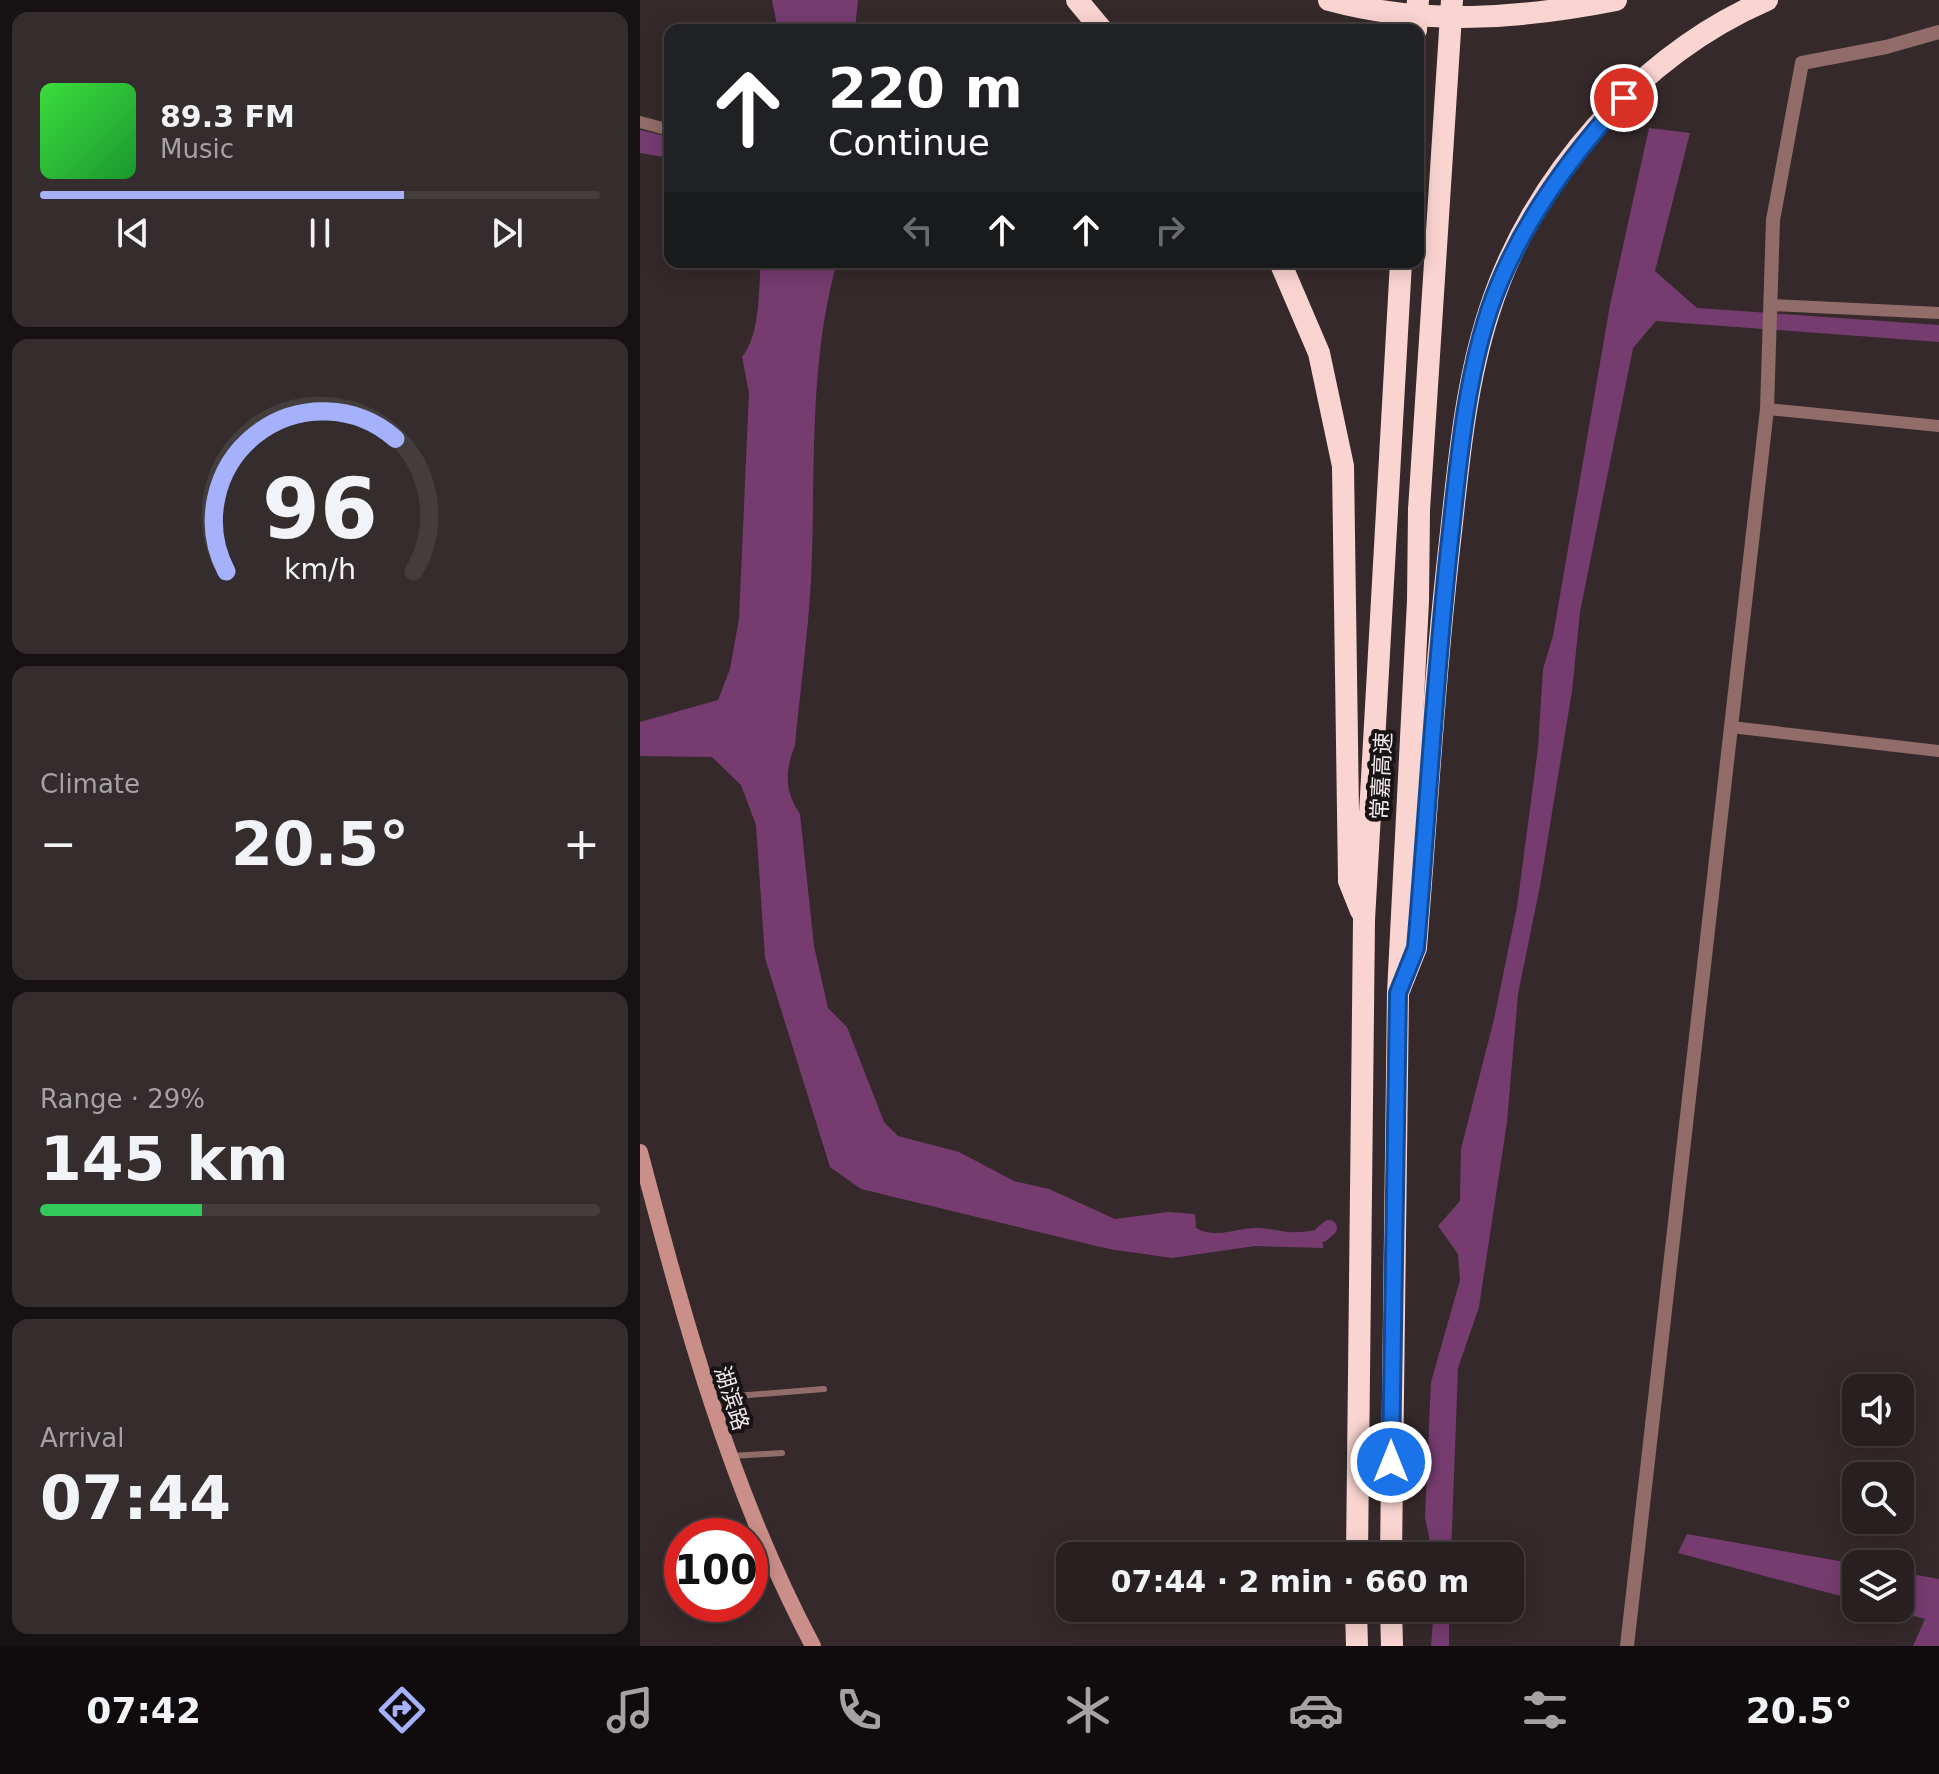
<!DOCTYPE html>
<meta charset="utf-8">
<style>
body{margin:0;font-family:"DejaVu Sans","Noto Sans SC",sans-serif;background:#342c2d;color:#f1f3f6;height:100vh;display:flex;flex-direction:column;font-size:30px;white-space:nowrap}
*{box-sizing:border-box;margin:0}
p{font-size:26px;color:#a5a2a5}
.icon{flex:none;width:44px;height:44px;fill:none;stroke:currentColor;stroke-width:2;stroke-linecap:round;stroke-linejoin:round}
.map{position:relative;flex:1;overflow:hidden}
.side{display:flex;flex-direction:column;gap:12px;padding:12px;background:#161112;width:640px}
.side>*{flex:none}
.banner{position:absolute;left:24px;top:24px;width:760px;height:244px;border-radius:16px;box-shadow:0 4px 20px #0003,0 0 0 2px #443d3e;background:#202124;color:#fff;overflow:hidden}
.fabs{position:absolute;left:1202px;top:1374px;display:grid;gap:16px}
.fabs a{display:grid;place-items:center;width:72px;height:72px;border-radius:16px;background:#281f20;box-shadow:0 4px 20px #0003,0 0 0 2px #443d3e;font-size:40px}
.speed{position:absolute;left:24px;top:1518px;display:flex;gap:16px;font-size:40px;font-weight:700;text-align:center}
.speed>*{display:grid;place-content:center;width:104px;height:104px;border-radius:50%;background:#281f20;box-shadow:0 4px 20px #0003,0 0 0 2px #443d3e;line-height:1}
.speed .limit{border:12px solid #d22;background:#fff;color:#111}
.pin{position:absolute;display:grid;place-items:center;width:68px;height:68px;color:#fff;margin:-34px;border:4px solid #fff;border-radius:50%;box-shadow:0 2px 8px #0007}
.me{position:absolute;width:88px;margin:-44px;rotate:0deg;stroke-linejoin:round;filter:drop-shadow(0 0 6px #0008)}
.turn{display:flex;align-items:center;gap:28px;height:168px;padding:0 32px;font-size:36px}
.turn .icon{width:104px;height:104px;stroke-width:2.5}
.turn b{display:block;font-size:56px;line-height:68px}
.lanes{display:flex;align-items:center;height:76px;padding:0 32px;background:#0003;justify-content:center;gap:40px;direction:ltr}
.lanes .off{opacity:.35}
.big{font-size:60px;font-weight:700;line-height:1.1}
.side .tile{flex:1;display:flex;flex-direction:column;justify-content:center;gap:12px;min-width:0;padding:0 28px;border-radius:16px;background:#342c2d}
.side .dial{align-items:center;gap:0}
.dial svg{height:208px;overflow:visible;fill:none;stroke:#443d3e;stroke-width:7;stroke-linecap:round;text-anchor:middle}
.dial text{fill:#f1f3f6;stroke:none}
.song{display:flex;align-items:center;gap:24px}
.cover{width:96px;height:96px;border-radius:12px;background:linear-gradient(135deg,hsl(120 70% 55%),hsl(130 70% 35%))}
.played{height:8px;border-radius:4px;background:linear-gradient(90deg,#a6b1fc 65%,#443d3e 65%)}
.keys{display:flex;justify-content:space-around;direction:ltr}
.heat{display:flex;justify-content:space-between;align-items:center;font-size:44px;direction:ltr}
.charge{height:12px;border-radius:6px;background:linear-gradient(90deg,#34c759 29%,#443d3e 0)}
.trip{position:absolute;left:416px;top:1542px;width:468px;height:80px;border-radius:16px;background:#281f20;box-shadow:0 4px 20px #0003,0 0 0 2px #443d3e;font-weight:700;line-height:80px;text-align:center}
.dock{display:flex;height:128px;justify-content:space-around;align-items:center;background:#100c0d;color:#a5a2a5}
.dock .icon{width:56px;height:56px}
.dock .active{color:#a6b1fc}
.dock b{font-size:36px;color:#f1f3f6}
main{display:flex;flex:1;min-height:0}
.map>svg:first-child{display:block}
</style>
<main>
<section class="side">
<div class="tile">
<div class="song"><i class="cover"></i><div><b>89.3 FM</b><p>Music</p></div></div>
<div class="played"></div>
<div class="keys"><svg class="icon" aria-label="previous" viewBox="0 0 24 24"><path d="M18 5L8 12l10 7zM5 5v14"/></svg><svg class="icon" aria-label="pause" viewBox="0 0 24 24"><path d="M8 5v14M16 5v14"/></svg><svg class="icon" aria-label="next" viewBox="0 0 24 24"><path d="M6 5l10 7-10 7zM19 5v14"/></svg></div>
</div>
<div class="tile dial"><svg viewBox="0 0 100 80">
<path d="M14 69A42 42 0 1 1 86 69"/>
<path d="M14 69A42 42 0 0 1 79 18" stroke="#a6b1fc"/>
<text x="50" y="56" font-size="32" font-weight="700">96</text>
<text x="50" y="72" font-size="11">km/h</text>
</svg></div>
<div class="tile"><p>Climate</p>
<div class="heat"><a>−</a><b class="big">20.5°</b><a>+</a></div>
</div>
<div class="tile"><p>Range · 29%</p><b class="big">145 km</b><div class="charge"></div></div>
<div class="tile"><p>Arrival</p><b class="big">07:44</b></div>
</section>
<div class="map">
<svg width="1299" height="1646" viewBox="0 0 1299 1646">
<rect width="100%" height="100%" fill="#35292b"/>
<!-- water -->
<g fill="#763c70">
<path d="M 132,0 L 218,0 L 215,30 L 138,30 Z"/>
<path d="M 1009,128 L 1050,133 L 1015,271 L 1057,308 L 1299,325 L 1299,342 L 1016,321 L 993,348 L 940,612 L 932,691 L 900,886 L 878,994 L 867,1122 L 839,1307 L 818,1368 L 811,1556 L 793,1556 L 785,1517 L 791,1382 L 820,1280 L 818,1254 L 798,1226 L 820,1201 L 821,1149 L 854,1019 L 877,907 L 898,748 L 903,669 L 913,636 L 970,305 Z"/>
<path d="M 0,130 L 30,137 L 30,158 L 0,153 Z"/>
<path d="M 121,262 L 197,262 C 168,365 176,474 171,580 C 168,635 160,690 155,745 C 145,771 144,791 160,814 L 174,946 L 188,1008 L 207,1027 L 244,1122 L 258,1136 L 319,1152 L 374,1181 L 409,1189 L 475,1219 L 528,1212 L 555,1214 L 556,1228 C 578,1240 596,1227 619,1228 C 644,1230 648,1235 676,1230 L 682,1234 L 683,1248 L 615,1246 L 532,1258 L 469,1249 L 221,1189 L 190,1167 L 125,958 L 116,825 L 101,785 L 72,757 L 0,756 L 0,722 L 78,700 L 90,669 L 99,619 L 109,393 L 102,357 C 121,333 118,292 121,262 Z"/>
<path d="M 1047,1534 L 1216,1564 L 1216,1600 L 1038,1553 Z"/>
<path d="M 1260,1572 L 1299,1579 L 1299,1646 L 1273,1646 L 1285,1619 L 1245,1608 L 1260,1608 Z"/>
<path d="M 794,1608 L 809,1608 L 809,1646 L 791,1646 Z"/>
</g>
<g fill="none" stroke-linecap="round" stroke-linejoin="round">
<!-- canal -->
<path stroke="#763c70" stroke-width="16" d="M 682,1234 L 689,1228"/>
<!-- service -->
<g stroke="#916c68" stroke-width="6">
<path d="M 71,1398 L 184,1389"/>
<path d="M 92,1456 L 142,1453"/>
</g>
<!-- minor -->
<g stroke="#916c68" stroke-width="12">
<path d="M 0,122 L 30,130"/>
<path d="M 1131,305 L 1299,313"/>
<path d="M 1127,409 L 1299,426"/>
<path d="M 1091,727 L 1299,751"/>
</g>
<!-- tertiary -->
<path stroke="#916c68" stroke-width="14" d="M 987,1646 L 1127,409 L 1133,220 L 1162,63 L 1246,47 L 1299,32"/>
<!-- secondary -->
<path stroke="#cb8f89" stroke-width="16" d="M 0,1152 C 45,1322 90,1490 173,1646"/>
<!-- motorway -->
<g stroke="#fad4d0" stroke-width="22">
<path d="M 437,0 L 462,30"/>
<path d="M 689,0 C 784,26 880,19 976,0"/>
<path d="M 640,262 L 679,353 L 703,466 L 709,881 L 721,911"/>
<path d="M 758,993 L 776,948 C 787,809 795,670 811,532 C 819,458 826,383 849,312 C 891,179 1000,55 1127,0"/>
<path d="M 717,1556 L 724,920 L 761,262"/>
<path d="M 751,1556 L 758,993 L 778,601 L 779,510"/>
<path d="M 716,1608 L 717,1646"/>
<path d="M 751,1608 L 752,1646"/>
</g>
<!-- motorway-bridge -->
<g stroke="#fad4d0" stroke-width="22">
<path d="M 776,30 L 778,0"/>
<path d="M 779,510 L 812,0"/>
</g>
</g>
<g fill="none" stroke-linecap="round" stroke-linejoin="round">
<!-- route casing -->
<g stroke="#114b97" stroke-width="20">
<path id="route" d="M 751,1462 L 758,993 L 776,948 C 788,809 795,670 811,531 C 819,458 826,381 849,311 C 876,230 927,160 984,98"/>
</g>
<!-- route -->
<use href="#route" stroke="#1a73e8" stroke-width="14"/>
</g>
<g text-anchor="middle" stroke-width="8" stroke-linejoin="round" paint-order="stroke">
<!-- street labels -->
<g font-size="22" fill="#f3ebec" stroke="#181314">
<text transform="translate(741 776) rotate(-87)" y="8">常嘉高速</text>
<text transform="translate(92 1398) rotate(72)" y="8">湖滨路</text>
</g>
</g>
</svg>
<div class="fabs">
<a><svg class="icon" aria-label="sound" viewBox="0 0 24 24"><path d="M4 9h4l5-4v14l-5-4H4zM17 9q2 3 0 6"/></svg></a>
<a><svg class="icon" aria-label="search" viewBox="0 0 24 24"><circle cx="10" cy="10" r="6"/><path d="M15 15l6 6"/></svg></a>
<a><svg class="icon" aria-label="layers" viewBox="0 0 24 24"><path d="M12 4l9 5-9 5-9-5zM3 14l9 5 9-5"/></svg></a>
</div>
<div class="speed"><div class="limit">100</div></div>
<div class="pin" style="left:984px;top:98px;background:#d93025"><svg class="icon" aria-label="arrive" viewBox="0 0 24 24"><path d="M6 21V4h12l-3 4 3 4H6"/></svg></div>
<svg class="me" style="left:751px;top:1462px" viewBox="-20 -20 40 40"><circle r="17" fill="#1a73e8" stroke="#fff" stroke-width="3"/><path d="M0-11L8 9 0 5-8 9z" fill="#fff"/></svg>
<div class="trip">07:44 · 2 min · 660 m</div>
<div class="banner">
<div class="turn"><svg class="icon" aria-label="ahead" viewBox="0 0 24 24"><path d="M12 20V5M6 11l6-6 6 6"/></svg><div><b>220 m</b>Continue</div></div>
<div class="lanes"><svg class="icon off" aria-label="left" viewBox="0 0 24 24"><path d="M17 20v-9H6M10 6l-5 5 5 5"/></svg><svg class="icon" aria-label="ahead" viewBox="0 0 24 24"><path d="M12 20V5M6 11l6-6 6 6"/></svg><svg class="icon" aria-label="ahead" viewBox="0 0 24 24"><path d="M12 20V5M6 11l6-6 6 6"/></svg><svg class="icon off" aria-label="right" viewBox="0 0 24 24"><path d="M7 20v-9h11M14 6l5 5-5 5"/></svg></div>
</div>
</div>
</main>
<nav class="dock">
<b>07:42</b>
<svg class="icon active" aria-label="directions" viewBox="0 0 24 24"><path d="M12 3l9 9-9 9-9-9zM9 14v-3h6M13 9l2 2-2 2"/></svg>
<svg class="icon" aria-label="music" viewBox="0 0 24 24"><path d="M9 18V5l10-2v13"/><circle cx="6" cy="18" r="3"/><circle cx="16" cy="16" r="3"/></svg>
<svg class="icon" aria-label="phone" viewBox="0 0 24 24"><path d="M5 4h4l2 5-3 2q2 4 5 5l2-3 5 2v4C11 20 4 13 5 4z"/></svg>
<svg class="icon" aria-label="climate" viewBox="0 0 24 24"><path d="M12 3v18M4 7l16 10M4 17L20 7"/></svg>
<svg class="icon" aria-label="car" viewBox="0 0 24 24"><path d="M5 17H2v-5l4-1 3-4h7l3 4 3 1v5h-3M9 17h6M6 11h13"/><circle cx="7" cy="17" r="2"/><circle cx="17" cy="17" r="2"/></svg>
<svg class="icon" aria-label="filters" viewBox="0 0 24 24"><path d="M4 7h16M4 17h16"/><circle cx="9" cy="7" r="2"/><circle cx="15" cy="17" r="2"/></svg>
<b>20.5°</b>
</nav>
